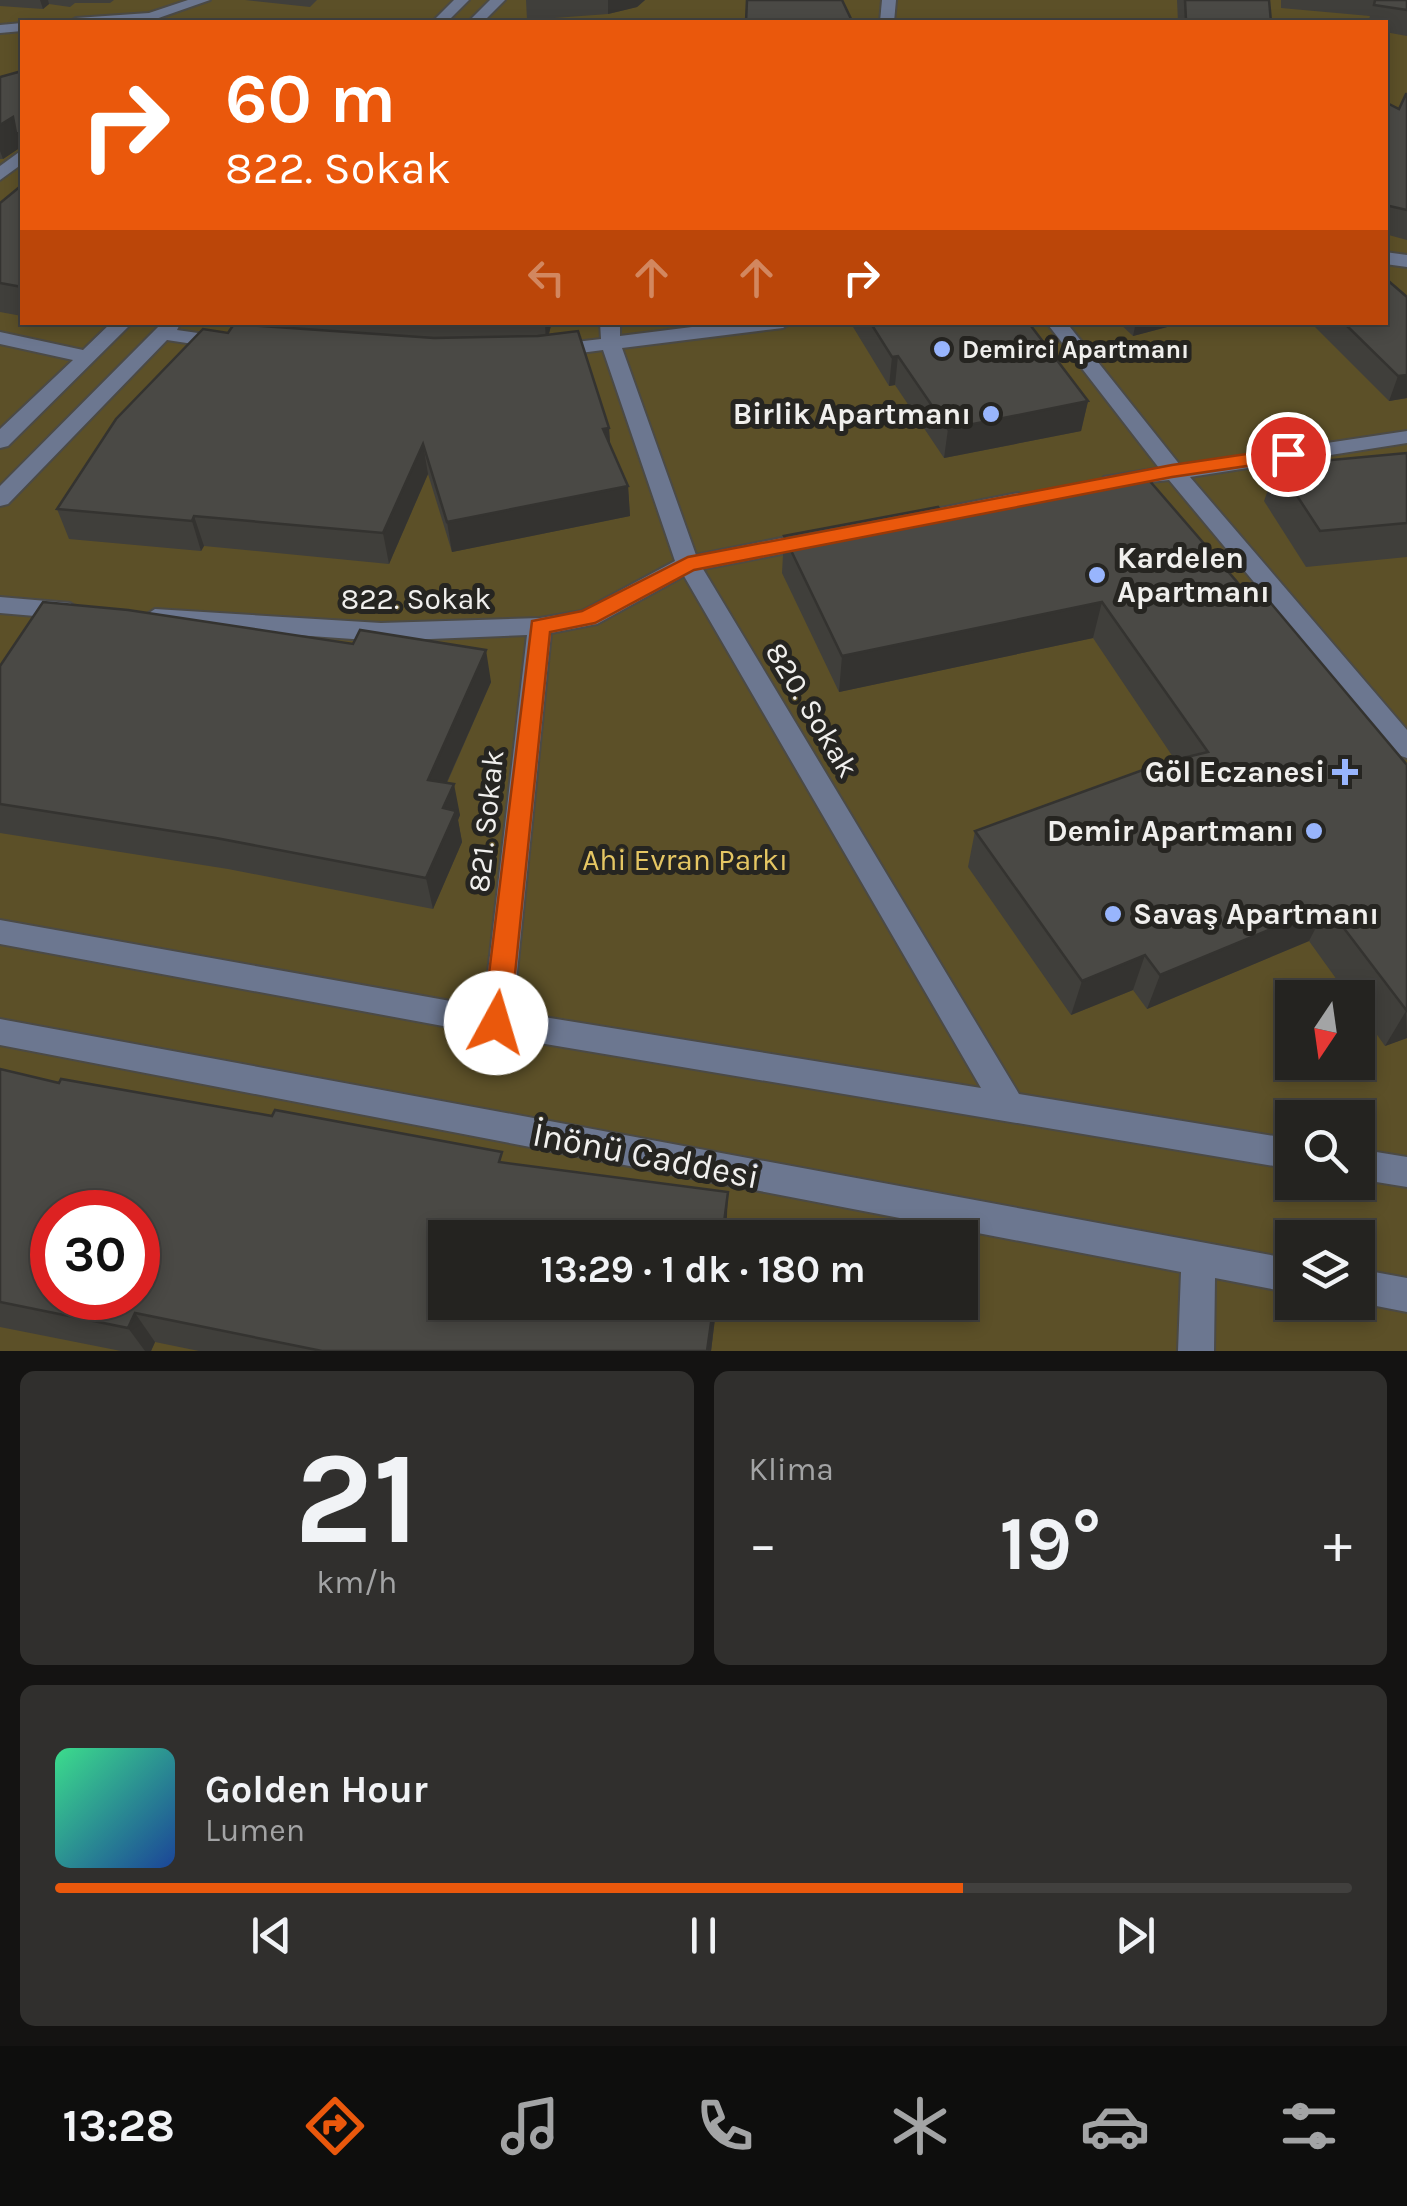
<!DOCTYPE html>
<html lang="tr">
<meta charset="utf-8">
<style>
body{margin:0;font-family:Karla,sans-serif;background:#302f2d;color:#f1f3f6;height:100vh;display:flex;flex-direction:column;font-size:38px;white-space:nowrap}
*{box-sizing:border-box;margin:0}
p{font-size:32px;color:#a3a4a5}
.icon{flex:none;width:55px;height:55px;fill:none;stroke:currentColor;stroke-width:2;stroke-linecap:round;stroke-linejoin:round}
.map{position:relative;height:1351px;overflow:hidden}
.side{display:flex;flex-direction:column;gap:20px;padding:20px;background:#141312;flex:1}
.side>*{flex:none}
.guide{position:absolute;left:20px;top:20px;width:1368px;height:305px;border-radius:0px;box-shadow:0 5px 15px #0003,0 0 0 2px #41403e;background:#ea580c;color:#fff;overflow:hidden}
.needle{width:65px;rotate:193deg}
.tools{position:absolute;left:1275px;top:980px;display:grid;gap:20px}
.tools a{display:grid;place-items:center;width:100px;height:100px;border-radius:0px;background:#242320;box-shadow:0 5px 15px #0003,0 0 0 2px #41403e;font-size:50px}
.speed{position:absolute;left:30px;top:1190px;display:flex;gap:20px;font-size:50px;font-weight:700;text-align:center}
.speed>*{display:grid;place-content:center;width:130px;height:130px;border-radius:50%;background:#242320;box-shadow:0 5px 15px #0003,0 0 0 2px #41403e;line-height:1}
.speed .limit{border:15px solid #d22;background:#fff;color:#111}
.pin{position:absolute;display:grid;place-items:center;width:85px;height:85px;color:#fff;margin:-42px;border:5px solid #fff;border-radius:50%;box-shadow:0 2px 10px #0007}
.me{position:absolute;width:110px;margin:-55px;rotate:6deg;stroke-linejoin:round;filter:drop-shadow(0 0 8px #0008)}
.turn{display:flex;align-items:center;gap:35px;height:210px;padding:0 40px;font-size:45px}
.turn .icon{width:130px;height:130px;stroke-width:2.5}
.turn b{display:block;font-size:70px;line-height:85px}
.lanes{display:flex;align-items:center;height:95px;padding:0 40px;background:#0003;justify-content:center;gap:50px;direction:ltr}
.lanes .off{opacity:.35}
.big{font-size:75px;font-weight:700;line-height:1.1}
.side .card{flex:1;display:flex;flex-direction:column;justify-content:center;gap:15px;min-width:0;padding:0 35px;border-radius:15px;background:#302f2d}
.side .dial{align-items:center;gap:0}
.dial b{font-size:130px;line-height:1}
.song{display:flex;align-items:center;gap:30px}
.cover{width:120px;height:120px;border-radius:15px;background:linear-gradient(135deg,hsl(150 70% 55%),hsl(220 70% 35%))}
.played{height:10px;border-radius:5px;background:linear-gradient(90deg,#ea580c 70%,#41403e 70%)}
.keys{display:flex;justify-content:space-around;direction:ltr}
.heat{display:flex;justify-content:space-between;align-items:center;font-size:55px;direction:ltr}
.side .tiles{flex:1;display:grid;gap:20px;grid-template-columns:1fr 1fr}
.card:last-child{grid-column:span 2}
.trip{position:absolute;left:428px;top:1220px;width:550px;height:100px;border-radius:0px;background:#242320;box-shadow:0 5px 15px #0003,0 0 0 2px #41403e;font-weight:700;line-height:100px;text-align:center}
.menu{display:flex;height:160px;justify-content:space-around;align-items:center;background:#0e0e0d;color:#a3a4a5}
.menu .icon{width:70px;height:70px}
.menu .active{color:#ea580c}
.menu b{font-size:45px;color:#f1f3f6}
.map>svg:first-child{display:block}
</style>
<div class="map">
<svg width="1407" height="1351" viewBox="0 0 1407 1351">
<rect width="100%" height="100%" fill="#302f2b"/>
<!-- green -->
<path fill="#5c5028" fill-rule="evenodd" d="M 0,0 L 1407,0 L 1407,1351 L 0,1351 ZM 22,22 L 1385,22 L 1385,322 L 22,322 ZM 1292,998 L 1358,998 L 1358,1062 L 1292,1062 ZM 1292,1118 L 1358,1118 L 1358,1182 L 1292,1182 ZM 52,1212 L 138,1212 L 138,1298 L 52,1298 ZM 445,1238 L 960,1238 L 960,1302 L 445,1302 ZM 1292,1238 L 1358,1238 L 1358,1302 L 1292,1302 Z"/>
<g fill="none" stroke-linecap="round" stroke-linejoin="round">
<!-- minor casing -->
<g stroke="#4b4a46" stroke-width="4">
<g id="minor">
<path d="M 188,0 L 210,0 L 150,21 L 69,22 L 76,18 L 149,13 Z"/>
<path d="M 454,0 L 469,0 L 447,22 L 432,22 Z"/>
<path d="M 490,0 L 505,0 L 483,22 L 468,22 Z"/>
<path d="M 882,0 L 896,0 L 894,22 L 880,22 Z"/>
<path d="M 22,23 L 22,31 L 0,33 L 0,25 Z"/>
<path d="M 22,150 L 22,164 L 0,180 L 0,166 Z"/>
<path d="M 1385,252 L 1407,255 L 1407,267 L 1385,264 Z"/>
<path d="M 112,322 L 133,322 L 8,446 L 0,448 L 0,429 L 73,360 L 0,344 L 0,332 L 83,350 Z"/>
<path d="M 163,322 L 181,322 L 177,330 L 226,337 L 236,343 L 226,349 L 167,340 L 8,504 L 0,506 L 0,486 Z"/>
<path d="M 600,322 L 620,322 L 620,336 L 732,322 L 792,322 L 783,328 L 622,348 L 696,555 L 817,531 L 828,539 L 817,547 L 703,569 L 1019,1094 L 1292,1139 L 1292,1169 L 497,1036 L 0,944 L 0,920 L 484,1007 L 527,635 L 381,641 L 155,625 L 143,617 L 155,609 L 381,623 L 540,618 L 582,611 L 675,561 L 603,350 L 550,357 L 540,351 L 550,345 L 601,339 ZM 684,576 L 981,1088 L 513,1012 L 551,633 L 597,624 Z"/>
<path d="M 1046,322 L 1066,322 L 1180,465 L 1407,431 L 1407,443 L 1190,477 L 1407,730 L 1407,758 L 1398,755 L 1169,480 L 1104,487 L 1101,482 L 1104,477 L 1159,468 Z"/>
<path d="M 1018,493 L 1029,500 L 1026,505 L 910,528 L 899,521 L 910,514 Z"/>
<path d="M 0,597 L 70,603 L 82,611 L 70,619 L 0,613 Z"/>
<path d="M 0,1019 L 1292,1259 L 1292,1293 L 1215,1278 L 1214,1351 L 1178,1351 L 1181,1272 L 0,1045 Z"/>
<path d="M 1358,1149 L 1407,1157 L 1407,1187 L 1358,1179 Z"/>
<path d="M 1358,1269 L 1407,1278 L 1407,1312 L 1356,1302 Z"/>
</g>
</g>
<!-- minor -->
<use href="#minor" fill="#6c7790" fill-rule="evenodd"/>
</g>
<!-- wall -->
<g fill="#403f3b">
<path d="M 0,0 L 114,0 L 110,3 L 75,3 L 70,7 L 49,4 L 43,9 L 0,6 Z"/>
<path d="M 245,0 L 317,0 L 310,7 Z"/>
<path d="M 526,0 L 645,0 L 637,7 L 608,14 L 527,20 Z"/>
<path d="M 1177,0 L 1269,0 L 1271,22 L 1178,22 Z"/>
<path d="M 1281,0 L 1407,0 L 1407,36 L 1385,32 L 1385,22 L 1368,22 L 1370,16 L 1281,8 Z"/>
<path d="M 22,71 L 22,153 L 21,147 L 3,159 L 0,159 L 0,77 Z"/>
<path d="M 1407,94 L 1407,240 L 1385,234 L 1385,102 L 1399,109 Z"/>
<path d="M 22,185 L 22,316 L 0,312 L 0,203 Z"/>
<path d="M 1407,297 L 1407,398 L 1389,401 L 1310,322 L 1385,322 Z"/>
<path d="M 250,322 L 552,322 L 549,334 L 609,428 L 610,446 L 628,486 L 630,516 L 452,552 L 428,474 L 389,564 L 204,546 L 201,551 L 69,539 L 57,509 L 228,333 L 251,325 Z"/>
<path d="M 850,322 L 1028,322 L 1088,401 L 1081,431 L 944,458 L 895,385 L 889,386 Z"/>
<path d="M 1118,322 L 1186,322 L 1133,336 Z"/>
<path d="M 1407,453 L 1407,557 L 1306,567 L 1264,501 L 1277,465 Z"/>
<path d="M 943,516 L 1251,598 L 1407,765 L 1407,1038 L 1385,1046 L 1358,1008 L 1358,998 L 1350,998 L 1309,941 L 1147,1009 L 1133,990 L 1071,1015 L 968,867 L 975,831 L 1175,760 L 1093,638 L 839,692 L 782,573 L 784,536 Z"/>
<path d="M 0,666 L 491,682 L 447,783 L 460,815 L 458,820 L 462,842 L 433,909 L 228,869 L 0,833 Z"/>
<path d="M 0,1069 L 59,1083 L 504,1163 L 728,1223 L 726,1238 L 445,1238 L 445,1302 L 717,1302 L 711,1351 L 199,1351 L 155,1342 L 151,1351 L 121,1351 L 0,1327 Z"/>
</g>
<!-- shaded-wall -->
<g fill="#343330">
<path d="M 40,0 L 48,0 L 49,4 L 43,9 Z"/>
<path d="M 608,0 L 645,0 L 637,7 L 608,14 Z"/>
<path d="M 13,117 L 21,147 L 3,159 L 0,151 L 0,125 Z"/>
<path d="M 545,322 L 552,322 L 546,344 Z"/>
<path d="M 1136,322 L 1186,322 L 1133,336 Z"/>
<path d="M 898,356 L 895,385 L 889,386 L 892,357 Z"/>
<path d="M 1407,375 L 1407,398 L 1389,401 L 1398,376 Z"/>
<path d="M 1088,401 L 1081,431 L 944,458 L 948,429 Z"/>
<path d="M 609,428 L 611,458 L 603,429 Z"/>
<path d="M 423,444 L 428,474 L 389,564 L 383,533 Z"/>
<path d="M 628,486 L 630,516 L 452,552 L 447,522 Z"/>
<path d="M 194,516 L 204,546 L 201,551 L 192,521 Z"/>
<path d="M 1102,602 L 1093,638 L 839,692 L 842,656 Z"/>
<path d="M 486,650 L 491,682 L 434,811 L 428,780 Z"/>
<path d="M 454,784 L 460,815 L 458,820 L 462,842 L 433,909 L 426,878 L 443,808 Z"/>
<path d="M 1327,906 L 1309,941 L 1147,1009 L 1160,975 Z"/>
<path d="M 1145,955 L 1133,990 L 1071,1015 L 1082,981 Z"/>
<path d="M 1406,1011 L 1407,1038 L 1385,1046 Z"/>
<path d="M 728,1192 L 726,1238 L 722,1238 Z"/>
<path d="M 714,1302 L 717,1302 L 711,1351 L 707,1351 Z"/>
<path d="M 135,1313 L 155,1342 L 151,1351 L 145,1351 L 128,1328 Z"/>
</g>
<!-- building -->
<g fill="#4a4945" stroke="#343330" stroke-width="2.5" fill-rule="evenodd">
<path d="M 747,0 L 842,0 L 852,21 L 851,22 L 746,22 Z"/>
<path d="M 1185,0 L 1269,0 L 1271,22 L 1186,20 Z"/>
<path d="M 1375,0 L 1407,0 L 1407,10 L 1374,5 Z"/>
<path d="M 22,71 L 22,134 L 16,133 L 13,117 L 0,125 L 0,77 Z"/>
<path d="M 1406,94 L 1407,94 L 1407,210 L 1385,205 L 1385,102 L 1399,109 Z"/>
<path d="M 22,185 L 22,287 L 0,283 L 0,203 Z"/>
<path d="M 1385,278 L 1407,297 L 1407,375 L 1398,376 L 1343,322 L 1385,322 Z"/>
<path d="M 870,322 L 1028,322 L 1088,401 L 948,429 L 898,356 L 892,357 Z"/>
<path d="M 234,324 L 434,338 L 538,336 L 578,331 L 609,428 L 603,429 L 628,486 L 447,522 L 423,444 L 383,533 L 194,516 L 192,521 L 57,509 L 116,419 L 203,329 L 228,333 Z"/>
<path d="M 1407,453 L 1407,523 L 1320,531 L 1277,465 Z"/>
<path d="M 1142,472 L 1251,598 L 1264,595 L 1407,765 L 1407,1011 L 1327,906 L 1160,975 L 1145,955 L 1082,981 L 975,831 L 1162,763 L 1208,752 L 1102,602 L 842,656 L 784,536 L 938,507 L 943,516 Z"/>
<path d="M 43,602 L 128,610 L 353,644 L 360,630 L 486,650 L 428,780 L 454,784 L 443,808 L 456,811 L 426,878 L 216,838 L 0,804 L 0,666 Z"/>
<path d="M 0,1069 L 59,1083 L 61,1079 L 272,1116 L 275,1110 L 502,1152 L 499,1162 L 728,1192 L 722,1238 L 445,1238 L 445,1302 L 714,1302 L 707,1351 L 322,1351 L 135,1313 L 128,1328 L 0,1302 ZM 52,1212 L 138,1212 L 138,1298 L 52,1298 Z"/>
</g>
<!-- route -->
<path fill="#ea580c" stroke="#983908" stroke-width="2.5" d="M 1288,448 L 1298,454 L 1295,459 L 1172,477 L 694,570 L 595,623 L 550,632 L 510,1023 L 506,1031 L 496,1035 L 487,1031 L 483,1023 L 532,621 L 582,611 L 688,557 L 1172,465 Z"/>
<!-- markers -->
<g fill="#98b5fd" stroke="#262521" stroke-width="4">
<circle cx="942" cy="349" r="10"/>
<circle cx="991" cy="414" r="10"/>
<circle cx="1097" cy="575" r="10"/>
<path d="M1340 757h10v10h10v10h-10v10h-10v-10h-10v-10h10z"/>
<circle cx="1314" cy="831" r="10"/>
<circle cx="1113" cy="914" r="10"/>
</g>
<g text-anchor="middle" stroke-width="10" stroke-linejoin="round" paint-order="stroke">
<!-- far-poi labels -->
<g font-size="25" font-weight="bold" fill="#f0efed" stroke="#262521" text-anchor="start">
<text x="962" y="358">Demirci Apartmanı</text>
</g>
<!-- poi labels -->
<g font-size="30" font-weight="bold" fill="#f0efed" stroke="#262521" text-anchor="end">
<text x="971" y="424">Birlik Apartmanı</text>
<text x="1117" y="568" text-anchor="start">Kardelen<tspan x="1117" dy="34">Apartmanı</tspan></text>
<text x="1325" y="782">Göl Eczanesi</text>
<text x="1294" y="841">Demir Apartmanı</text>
<text x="1133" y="924" text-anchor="start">Savaş Apartmanı</text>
</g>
<!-- street labels -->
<g font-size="30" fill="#f0efed" stroke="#262521">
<text x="416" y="609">822. Sokak</text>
<text transform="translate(812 710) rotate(59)" y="10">820. Sokak</text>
<text transform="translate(486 821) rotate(-84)" y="10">821. Sokak</text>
</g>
<!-- park labels -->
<g font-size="30" fill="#e5c663" stroke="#262521">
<text x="685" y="870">Ahi Evran Parkı</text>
</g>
<!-- near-street labels -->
<g font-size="35" fill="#f0efed" stroke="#262521">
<text transform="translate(646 1155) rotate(11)" y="12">İnönü Caddesi</text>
</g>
</g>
</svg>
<div class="tools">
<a><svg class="needle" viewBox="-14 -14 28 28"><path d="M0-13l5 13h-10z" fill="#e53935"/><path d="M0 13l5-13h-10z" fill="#a3a4a5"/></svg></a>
<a><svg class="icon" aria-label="search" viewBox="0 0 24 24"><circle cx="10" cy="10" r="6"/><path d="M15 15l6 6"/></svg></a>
<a><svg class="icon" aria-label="layers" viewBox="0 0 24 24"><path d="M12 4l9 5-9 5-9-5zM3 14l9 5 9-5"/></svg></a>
</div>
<div class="speed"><div class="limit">30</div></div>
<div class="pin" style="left:1288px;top:454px;background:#d93025"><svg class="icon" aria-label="arrive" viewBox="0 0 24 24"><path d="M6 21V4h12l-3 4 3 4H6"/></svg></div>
<svg class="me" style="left:496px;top:1023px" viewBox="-20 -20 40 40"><circle r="19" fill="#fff"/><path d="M0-13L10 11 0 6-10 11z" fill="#ea580c"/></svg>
<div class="trip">13:29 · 1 dk · 180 m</div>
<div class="guide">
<div class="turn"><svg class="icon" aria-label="right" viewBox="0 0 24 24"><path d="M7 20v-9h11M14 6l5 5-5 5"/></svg><div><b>60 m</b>822. Sokak</div></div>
<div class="lanes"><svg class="icon off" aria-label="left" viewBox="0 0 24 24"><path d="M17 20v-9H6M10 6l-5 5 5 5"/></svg><svg class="icon off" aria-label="ahead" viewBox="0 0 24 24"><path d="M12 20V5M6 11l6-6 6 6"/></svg><svg class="icon off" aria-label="ahead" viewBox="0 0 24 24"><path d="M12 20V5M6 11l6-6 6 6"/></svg><svg class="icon" aria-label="right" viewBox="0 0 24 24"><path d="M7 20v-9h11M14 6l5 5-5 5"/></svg></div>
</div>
</div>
<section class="side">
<div class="tiles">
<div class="card dial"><b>21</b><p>km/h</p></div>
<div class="card"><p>Klima</p>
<div class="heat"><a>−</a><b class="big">19°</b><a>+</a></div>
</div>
<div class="card">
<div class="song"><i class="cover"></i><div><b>Golden Hour</b><p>Lumen</p></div></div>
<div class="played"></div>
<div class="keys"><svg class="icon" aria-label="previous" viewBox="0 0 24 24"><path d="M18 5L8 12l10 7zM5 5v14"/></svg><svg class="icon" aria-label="pause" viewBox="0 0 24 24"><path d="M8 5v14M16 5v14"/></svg><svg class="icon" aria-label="next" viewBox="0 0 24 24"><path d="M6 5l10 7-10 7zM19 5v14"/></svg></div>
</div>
</div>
</section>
<nav class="menu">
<b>13:28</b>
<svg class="icon active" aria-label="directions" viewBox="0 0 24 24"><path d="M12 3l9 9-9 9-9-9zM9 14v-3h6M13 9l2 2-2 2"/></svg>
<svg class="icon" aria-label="music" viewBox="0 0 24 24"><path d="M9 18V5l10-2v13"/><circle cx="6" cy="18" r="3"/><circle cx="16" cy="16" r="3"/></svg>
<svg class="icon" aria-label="phone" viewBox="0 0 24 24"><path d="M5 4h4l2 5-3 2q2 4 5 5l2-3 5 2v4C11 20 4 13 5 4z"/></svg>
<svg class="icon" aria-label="climate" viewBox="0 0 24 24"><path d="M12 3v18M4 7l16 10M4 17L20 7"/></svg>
<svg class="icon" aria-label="car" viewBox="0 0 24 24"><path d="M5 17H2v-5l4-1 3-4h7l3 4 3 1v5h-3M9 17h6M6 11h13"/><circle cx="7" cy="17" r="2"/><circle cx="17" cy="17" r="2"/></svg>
<svg class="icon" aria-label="filters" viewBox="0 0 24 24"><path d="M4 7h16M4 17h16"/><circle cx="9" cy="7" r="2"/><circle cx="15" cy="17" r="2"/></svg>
</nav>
